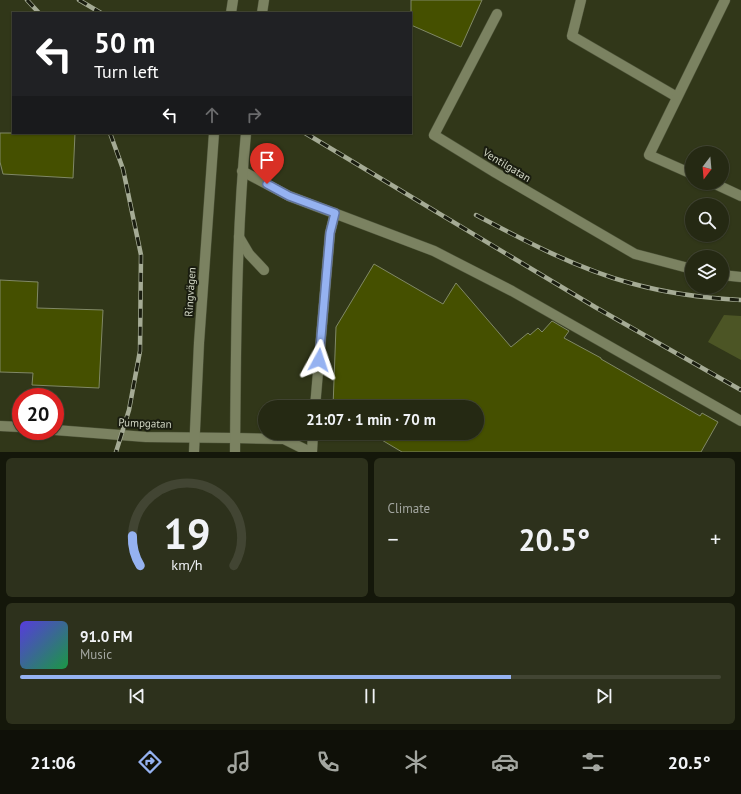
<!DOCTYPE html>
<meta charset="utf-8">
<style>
body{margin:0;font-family:"PT Sans",sans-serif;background:#2d311c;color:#f1f3f6;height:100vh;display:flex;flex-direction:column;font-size:15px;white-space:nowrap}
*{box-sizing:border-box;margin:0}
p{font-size:13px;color:#a3a6a0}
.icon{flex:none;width:22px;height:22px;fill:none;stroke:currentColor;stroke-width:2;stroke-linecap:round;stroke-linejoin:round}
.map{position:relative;height:452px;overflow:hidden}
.side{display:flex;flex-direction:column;gap:6px;padding:6px;background:#14170a;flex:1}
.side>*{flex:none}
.guide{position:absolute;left:12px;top:12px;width:400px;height:122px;border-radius:0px;box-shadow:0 1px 3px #0004,0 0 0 1px #424533;background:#202124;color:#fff;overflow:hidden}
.needle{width:26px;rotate:196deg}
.controls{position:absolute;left:685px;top:146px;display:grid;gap:8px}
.controls a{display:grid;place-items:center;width:44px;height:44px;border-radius:50%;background:#252913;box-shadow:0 1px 3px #0004,0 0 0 1px #424533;font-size:20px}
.speed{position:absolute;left:12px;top:388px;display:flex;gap:8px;font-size:20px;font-weight:700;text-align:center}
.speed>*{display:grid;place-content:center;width:52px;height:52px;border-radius:50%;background:#252913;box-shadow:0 1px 3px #0004,0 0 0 1px #424533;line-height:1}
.speed .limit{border:6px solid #d22;background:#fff;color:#111}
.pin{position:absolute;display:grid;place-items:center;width:34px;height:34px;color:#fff;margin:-41px -17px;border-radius:50% 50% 50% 0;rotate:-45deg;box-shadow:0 0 4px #0007}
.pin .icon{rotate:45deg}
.me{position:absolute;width:44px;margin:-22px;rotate:5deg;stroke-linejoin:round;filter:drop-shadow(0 0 3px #0008)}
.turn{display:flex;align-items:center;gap:14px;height:84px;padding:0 16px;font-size:18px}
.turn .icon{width:52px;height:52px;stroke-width:2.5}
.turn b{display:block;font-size:28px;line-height:34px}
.lanes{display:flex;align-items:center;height:38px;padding:0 16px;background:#0003;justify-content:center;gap:20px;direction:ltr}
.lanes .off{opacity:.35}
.big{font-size:30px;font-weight:800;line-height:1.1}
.side .widget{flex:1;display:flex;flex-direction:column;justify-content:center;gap:6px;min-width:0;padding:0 14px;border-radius:6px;background:#2d311c}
.side .dial{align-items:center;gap:0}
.dial svg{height:104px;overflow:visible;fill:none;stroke:#424533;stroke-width:7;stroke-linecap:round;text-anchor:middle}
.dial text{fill:#f1f3f6;stroke:none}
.song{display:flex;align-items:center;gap:12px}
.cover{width:48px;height:48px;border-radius:6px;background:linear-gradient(135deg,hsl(250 70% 55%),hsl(140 70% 35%))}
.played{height:4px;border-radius:2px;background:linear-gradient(90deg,#95b2f1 70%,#424533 70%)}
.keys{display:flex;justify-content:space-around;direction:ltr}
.heat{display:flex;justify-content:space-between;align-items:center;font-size:22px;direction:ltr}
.side .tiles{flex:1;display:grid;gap:6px;grid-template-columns:1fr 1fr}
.widget:last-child{grid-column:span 2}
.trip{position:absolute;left:258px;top:400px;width:226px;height:40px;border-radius:20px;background:#252913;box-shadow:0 1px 3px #0004,0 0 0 1px #424533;font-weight:800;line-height:40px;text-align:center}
.dock{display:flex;height:64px;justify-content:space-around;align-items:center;background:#0f1008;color:#a3a6a0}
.dock .icon{width:28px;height:28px}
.dock .on{color:#95b2f1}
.dock b{font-size:18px;color:#f1f3f6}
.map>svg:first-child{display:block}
</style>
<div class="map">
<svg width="741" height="452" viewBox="0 0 741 452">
<rect width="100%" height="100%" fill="#313719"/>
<!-- green -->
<path fill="#4c5525" d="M 724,315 L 741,316 L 741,360 L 708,342 Z"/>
<!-- building -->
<g fill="#455000" stroke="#808866">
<path d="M 411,0 L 482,0 L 461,47 L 411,25 Z"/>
<path d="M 0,133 L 75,133 L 73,178 L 3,174 L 0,162 Z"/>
<path d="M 374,264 L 443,304 L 456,283 L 511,347 L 528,333 L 530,335 L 538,328 L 542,332 L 552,321 L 569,331 L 564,338 L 601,358 L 601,359 L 700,416 L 702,413 L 718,422 L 701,452 L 402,452 L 370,433 L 477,433 L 477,407 L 333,407 L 336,327 Z"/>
<path d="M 0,280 L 38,282 L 37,308 L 103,310 L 99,388 L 32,385 L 33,373 L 0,372 Z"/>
</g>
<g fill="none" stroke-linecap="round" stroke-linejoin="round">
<!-- lane casing -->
<g stroke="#4d5339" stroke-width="11">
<g id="lane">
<path d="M 581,0 L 572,36 L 677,97"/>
<path d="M 242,171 L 289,196 L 434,251 L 512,291 L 741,421"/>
<path d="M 692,174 L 649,155 L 725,0"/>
<path d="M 713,183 L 741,196"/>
<path d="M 239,237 L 249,254 L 264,270"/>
<path d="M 315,407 L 330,233 L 335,213"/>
<path d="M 235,438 L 284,439 L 310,452"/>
<path d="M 312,452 L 313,433"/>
</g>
</g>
<!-- street casing -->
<g stroke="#4d5339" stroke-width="11">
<g id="street">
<path d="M 497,14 L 434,135 L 496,173 L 635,254 L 692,269"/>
<path d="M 722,275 L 741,277"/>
<path d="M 0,426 L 21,427"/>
<path d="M 55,430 L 146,437 L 235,438"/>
</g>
</g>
<!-- secondary casing -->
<g stroke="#4d5339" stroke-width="11">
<g id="secondary">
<path d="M 231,13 L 233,0"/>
<path d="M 262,13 L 264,0"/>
<path d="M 194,452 L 199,343 L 214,133"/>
<path d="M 235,452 C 236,346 236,239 246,133"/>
</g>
</g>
<!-- lane -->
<use href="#lane" stroke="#7b8261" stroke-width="10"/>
<!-- street -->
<use href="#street" stroke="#7b8261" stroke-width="10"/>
<!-- secondary -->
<use href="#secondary" stroke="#7b8261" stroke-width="10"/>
<!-- rail casing -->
<g stroke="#a5ab95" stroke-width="4.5">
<g id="rail">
<path d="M 27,0 L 39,13"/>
<path d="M 79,0 L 101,13"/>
<path d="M 110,133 L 123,169 L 141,255 L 140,351 L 129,410 L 116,452"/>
<path d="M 305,133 L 595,307 L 741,390"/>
<path d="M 476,215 C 525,241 576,268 630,283 C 666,293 703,298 741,300"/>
</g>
</g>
<!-- rail -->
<use href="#rail" stroke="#1a1d10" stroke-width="3" stroke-dasharray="9" stroke-linecap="butt"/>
</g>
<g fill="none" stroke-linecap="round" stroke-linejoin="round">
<!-- route casing -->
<g stroke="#61749d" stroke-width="10">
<path id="route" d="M 267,184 L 289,196 L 335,213 L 330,233 L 319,360"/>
</g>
<!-- route -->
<use href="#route" stroke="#95b2f1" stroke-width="7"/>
</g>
<g text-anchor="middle" stroke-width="4" stroke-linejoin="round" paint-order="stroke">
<!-- street labels -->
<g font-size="11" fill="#d2d7c5" stroke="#1a1d10">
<text transform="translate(507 165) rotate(31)" y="4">Ventilgatan</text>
<text transform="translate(190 292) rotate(-86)" y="4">Ringvägen</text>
<text transform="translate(145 423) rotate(2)" y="4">Pumpgatan</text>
</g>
</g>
</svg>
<div class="controls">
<a><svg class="needle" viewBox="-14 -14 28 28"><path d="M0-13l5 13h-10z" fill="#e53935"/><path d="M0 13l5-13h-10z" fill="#a3a6a0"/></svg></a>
<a><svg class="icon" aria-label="search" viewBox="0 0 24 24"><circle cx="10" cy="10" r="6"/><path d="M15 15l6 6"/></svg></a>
<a><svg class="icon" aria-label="layers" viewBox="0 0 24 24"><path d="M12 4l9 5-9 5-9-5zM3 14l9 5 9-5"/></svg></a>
</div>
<div class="speed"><div class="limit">20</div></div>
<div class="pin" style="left:267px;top:184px;background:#d93025"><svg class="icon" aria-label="arrive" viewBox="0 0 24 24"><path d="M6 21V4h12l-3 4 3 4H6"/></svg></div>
<svg class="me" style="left:319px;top:360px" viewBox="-20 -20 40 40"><path d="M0-17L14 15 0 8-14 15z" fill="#95b2f1" stroke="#fff" stroke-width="4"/></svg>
<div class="trip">21:07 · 1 min · 70 m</div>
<div class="guide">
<div class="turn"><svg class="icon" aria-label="left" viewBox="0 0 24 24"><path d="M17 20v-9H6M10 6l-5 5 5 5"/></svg><div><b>50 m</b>Turn left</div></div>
<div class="lanes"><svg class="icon" aria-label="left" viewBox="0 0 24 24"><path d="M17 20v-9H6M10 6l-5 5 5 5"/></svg><svg class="icon off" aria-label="ahead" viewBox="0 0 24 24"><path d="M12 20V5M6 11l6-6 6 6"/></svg><svg class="icon off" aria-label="right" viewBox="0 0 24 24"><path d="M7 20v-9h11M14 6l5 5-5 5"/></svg></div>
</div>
</div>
<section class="side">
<div class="tiles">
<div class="widget dial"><svg viewBox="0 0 100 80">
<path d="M14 69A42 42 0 1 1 86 69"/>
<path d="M14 69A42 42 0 0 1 8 46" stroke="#95b2f1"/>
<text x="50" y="56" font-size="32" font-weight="700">19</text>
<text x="50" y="72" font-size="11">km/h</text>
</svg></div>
<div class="widget"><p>Climate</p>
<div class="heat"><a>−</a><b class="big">20.5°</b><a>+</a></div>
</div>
<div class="widget">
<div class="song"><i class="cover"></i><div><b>91.0 FM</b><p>Music</p></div></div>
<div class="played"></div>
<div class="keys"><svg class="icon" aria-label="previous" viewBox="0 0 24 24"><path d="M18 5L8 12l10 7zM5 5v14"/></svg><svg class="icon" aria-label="pause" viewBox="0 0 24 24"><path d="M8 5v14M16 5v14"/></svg><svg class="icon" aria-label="next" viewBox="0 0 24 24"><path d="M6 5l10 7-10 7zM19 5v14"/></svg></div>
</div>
</div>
</section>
<nav class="dock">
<b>21:06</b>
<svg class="icon on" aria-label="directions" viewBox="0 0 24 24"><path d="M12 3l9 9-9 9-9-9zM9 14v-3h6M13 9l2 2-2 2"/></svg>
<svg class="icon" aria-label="music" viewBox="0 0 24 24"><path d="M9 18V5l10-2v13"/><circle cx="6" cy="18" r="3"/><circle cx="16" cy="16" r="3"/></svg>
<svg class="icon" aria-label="phone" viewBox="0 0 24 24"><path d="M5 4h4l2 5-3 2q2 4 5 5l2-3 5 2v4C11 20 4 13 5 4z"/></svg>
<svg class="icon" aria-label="climate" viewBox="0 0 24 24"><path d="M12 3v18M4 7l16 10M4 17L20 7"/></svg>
<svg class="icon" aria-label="car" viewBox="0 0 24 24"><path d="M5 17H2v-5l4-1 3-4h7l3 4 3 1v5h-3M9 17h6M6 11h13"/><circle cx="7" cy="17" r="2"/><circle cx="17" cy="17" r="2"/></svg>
<svg class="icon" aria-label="filters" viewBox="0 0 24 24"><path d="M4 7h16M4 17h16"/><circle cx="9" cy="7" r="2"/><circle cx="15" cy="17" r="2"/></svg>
<b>20.5°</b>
</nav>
